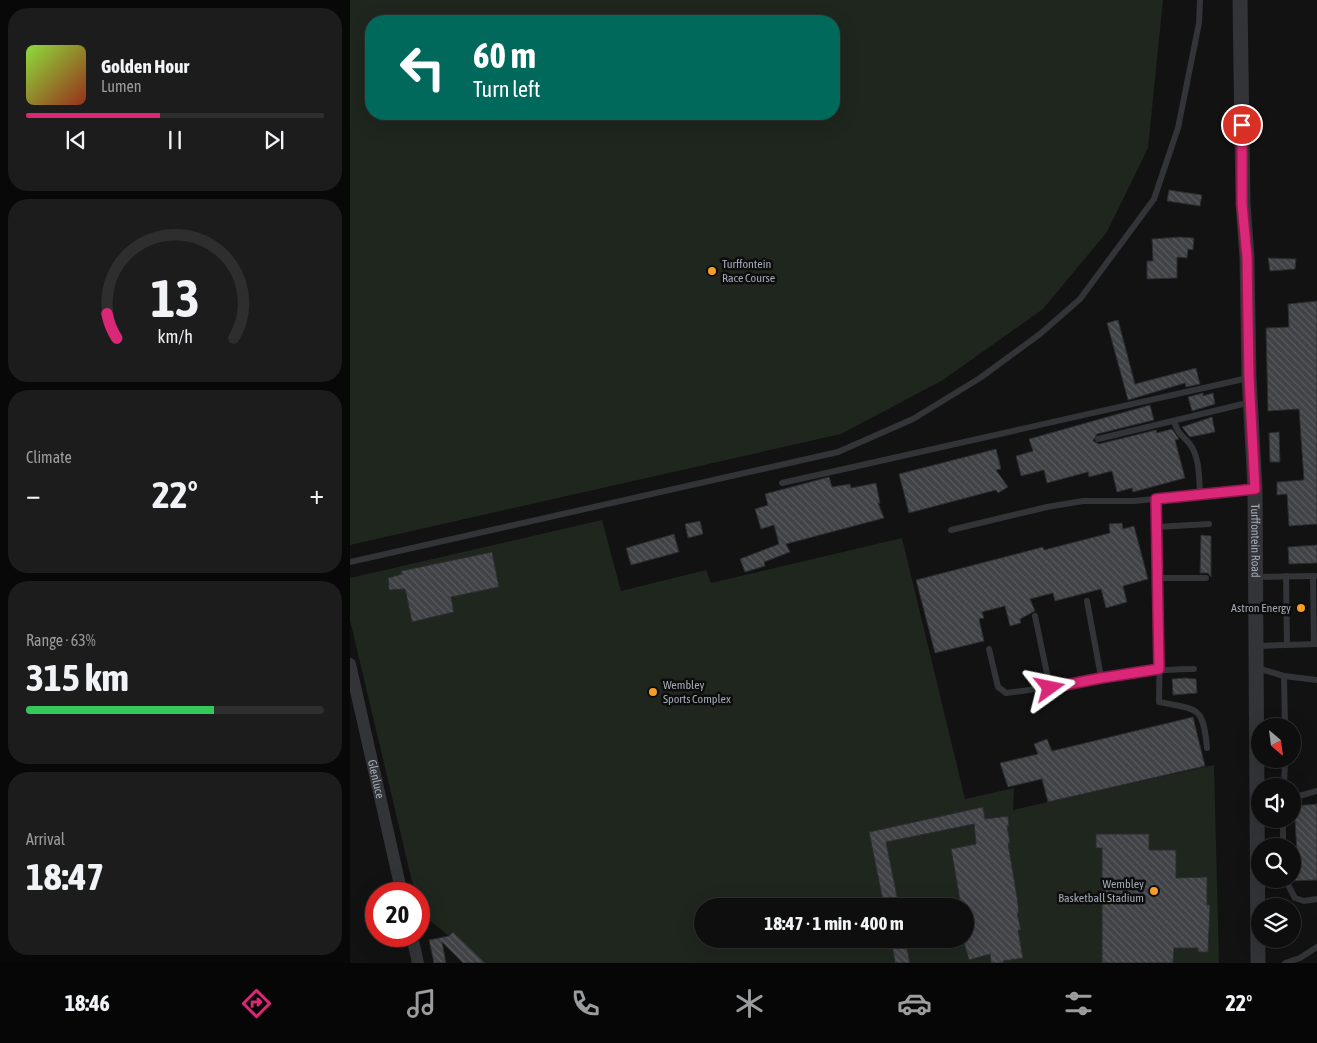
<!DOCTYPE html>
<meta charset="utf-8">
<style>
body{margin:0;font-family:"Asap Condensed",sans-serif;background:#1c1c1c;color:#f1f3f6;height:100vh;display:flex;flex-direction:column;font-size:19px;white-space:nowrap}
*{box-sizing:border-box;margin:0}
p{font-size:16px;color:#9b9c9e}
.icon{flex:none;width:28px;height:28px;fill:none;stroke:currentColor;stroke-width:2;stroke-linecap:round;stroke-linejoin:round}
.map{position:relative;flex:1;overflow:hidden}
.panel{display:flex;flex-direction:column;gap:8px;padding:8px;background:#080808;width:350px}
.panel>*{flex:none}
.guide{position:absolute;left:15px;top:15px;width:475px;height:105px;border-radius:20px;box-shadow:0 5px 20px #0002,0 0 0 1px #2e2e2e;background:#00695c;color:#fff;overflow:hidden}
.needle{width:32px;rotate:152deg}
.tools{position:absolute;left:901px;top:718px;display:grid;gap:10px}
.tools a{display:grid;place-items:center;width:50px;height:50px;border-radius:50%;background:#0e0e0e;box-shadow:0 5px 20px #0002,0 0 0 1px #2e2e2e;font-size:25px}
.speed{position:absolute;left:15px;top:882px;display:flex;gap:10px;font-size:25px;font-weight:700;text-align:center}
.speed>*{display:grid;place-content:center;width:65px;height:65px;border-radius:50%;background:#0e0e0e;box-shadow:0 5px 20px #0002,0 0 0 1px #2e2e2e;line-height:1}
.speed .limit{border:8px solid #d22;background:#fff;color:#111}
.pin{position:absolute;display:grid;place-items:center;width:42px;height:42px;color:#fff;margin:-21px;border:2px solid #fff;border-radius:50%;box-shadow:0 1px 5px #0007}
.me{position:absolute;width:55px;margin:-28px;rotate:78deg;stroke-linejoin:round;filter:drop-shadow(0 0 4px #0008)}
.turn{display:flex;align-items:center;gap:18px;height:105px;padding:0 25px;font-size:22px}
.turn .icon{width:65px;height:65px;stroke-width:2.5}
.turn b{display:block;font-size:35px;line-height:42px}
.big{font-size:38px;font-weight:700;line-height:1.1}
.panel .card{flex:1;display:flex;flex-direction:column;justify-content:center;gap:8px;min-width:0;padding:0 18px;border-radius:20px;background:#1c1c1c}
.panel .dial{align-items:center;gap:0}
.dial svg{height:130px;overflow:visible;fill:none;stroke:#2e2e2e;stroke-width:7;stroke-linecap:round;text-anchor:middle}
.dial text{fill:#f1f3f6;stroke:none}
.song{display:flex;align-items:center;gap:15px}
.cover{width:60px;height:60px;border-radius:8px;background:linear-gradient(135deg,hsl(90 70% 55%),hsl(10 70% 35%))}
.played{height:5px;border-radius:2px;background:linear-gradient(90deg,#db2777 45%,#2e2e2e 45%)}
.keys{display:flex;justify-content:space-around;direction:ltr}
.heat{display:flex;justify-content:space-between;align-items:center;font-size:28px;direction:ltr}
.charge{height:8px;border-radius:4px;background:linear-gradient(90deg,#34c759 63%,#2e2e2e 0)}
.trip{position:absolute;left:344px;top:898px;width:280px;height:50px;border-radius:25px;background:#0e0e0e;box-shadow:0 5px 20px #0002,0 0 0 1px #2e2e2e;font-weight:700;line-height:50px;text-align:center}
.menu{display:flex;height:80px;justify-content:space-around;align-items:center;background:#060606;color:#9b9c9e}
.menu .icon{width:35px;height:35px}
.menu .active{color:#db2777}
.menu b{font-size:22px;color:#f1f3f6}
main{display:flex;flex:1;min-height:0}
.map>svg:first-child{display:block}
</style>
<main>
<section class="panel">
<div class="card">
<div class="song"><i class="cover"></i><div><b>Golden Hour</b><p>Lumen</p></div></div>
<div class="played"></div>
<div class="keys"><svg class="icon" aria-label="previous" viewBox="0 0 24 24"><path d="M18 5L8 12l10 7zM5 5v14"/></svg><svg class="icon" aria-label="pause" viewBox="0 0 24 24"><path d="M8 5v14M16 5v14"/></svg><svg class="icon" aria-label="next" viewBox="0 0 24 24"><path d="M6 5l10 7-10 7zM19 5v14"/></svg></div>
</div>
<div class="card dial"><svg viewBox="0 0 100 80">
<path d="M14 69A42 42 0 1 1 86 69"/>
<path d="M14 69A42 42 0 0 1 8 54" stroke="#db2777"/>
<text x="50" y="56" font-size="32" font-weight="700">13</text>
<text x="50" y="72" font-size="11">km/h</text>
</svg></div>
<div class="card"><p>Climate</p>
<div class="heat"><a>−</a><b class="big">22°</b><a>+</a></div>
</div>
<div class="card"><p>Range · 63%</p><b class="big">315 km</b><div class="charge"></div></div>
<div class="card"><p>Arrival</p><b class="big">18:47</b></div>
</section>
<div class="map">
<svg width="967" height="963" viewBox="0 0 967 963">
<defs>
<pattern id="building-back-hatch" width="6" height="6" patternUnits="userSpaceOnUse" patternTransform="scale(1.25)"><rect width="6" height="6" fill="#404246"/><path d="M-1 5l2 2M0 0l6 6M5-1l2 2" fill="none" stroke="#585b5e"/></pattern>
</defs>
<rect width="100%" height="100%" fill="#121213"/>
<!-- green -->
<g fill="#1e261e" fill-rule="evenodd">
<path d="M 0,0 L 813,0 L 798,148 L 757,232 L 693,309 L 593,380 L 491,434 L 0,545 ZM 21,21 L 484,21 L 484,114 L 21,114 Z"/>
<path d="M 252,520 L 271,591 L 356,570 L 361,583 L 552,538 L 615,799 L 664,788 L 663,810 L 864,765 L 869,963 L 131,963 L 70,912 L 69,894 L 65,894 L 0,620 L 0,578 ZM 352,906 L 615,906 L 615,939 L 352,939 Z"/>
</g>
<!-- building -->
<g fill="url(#building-back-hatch)" stroke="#2b2c2f">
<path d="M 819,190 L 852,195 L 850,206 L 817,201 Z"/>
<path d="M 830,237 L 844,238 L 843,250 L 838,249 L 837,258 L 827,257 L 827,278 L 797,279 L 797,261 L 803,261 L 802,239 Z"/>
<path d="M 918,258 L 946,259 L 945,269 L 920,271 Z"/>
<path d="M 967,301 L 967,524 L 939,526 L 937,494 L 927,495 L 927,482 L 954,480 L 949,409 L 918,411 L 916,328 L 939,327 L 938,304 Z"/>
<path d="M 768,320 L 785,384 L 846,368 L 850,384 L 836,387 L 835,383 L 778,400 L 757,323 Z"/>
<path d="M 853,393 L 853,396 L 863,393 L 865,404 L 842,411 L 838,397 Z"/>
<path d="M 800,405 L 804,420 L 747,434 L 743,441 L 749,444 L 806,430 L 807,433 L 822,429 L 829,439 L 825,440 L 835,478 L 783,492 L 782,488 L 767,492 L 762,471 L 739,477 L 738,472 L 697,483 L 694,470 L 671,476 L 666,456 L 683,451 L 679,439 Z"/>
<path d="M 862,417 L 865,432 L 840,437 L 832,427 Z"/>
<path d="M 929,432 L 930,462 L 920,462 L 919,433 Z"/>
<path d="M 646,449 L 651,469 L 646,470 L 658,487 L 648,493 L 646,490 L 559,513 L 549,474 Z"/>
<path d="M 479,477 L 482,487 L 500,484 L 501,488 L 526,483 L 530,503 L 528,503 L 534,518 L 436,544 L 440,552 L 414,562 L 415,566 L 395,572 L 390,559 L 429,544 L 424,525 L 411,529 L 405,509 L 418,505 L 415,494 Z"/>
<path d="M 350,521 L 353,534 L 338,538 L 335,524 Z"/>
<path d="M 772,523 L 773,529 L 784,526 L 798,579 L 773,586 L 777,602 L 756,608 L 751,589 L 705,601 L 703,593 L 680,599 L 685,611 L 670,619 L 671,623 L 660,626 L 655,606 L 632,612 L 634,618 L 629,619 L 634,641 L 585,653 L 566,580 L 693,547 L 694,550 L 760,533 L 759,524 Z"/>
<path d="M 324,534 L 329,552 L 281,565 L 276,548 Z"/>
<path d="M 851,535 L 861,536 L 861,577 L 858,573 L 850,573 Z"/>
<path d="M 967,545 L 967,563 L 939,564 L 938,547 Z"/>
<path d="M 142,552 L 149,587 L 101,597 L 104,612 L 62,622 L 55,589 L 39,590 L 38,578 L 52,574 L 51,571 Z"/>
<path d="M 835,678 L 846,679 L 847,693 L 823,695 L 822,679 Z"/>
<path d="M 843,717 L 855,766 L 698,802 L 692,779 L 658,787 L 650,763 L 688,754 L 684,744 L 697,739 L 702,751 Z"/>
<path d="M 967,804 L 967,880 L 942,881 L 942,853 L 947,852 L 944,806 Z"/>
<path d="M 633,807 L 635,819 L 658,816 L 659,826 L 657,826 L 660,843 L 658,843 L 667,897 L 669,913 L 667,913 L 671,930 L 668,930 L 673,958 L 653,961 L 654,963 L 641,963 L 640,954 L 619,960 L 613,939 L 615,939 L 615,906 L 611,906 L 601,849 L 626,844 L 624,824 L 536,842 L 549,906 L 534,906 L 519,832 Z"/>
<path d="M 746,834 L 799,834 L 799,850 L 826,850 L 826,878 L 857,877 L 857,905 L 860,905 L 858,952 L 848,952 L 848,948 L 824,948 L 823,963 L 752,963 L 752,848 L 746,848 Z"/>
<path d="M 103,932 L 135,963 L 113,963 L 92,942 L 96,963 L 84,963 L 79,940 L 99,936 Z"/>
<path d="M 541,939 L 555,939 L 560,963 L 545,963 Z"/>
</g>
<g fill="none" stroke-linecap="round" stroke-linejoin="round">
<!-- service -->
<g stroke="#323438" stroke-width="6">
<path d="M 824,421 C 828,434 831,434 839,443 C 850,456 849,479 850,494"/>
<path d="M 748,439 L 901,402"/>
<path d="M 432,483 L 898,378"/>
<path d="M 806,499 L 810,638 L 809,702 C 848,710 853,705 857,748"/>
<path d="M 807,527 L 859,524"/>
<path d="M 601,530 L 697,507 L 733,501 L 784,501 L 905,489"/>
<path d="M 0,562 L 488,452 L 563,419 L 630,378 L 690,334 L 730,299 L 804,199 L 828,128 L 849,23 L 850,0"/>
<path d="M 936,576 L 937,645"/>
<path d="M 963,576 L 964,644"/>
<path d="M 905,577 L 965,576"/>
<path d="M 808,578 L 856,578"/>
<path d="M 737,601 L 751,677"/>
<path d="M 685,616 L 700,688"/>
<path d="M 907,646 L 967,644"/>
<path d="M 639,649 L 648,687 L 656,693 C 720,686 780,669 844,669"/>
<path d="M 907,668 L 934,676 L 967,680"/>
<path d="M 934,676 L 935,726"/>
<path d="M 934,786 L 935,759"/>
<path d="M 942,798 L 967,791"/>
<path d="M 933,846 L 933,819"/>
<path d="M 935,879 L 945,898 L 954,901 L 967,899"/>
<path d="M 935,963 L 950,958 L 967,947"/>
</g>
<!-- minor -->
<g stroke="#323438" stroke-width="12">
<path id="s1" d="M 0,664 L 52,894"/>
<path d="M 62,936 L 68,963"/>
</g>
<!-- tertiary -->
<path stroke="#323438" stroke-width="15" id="s2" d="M 890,0 L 893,204 L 897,257 L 899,377 L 905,489 L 908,963"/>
</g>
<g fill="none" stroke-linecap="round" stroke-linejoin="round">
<!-- route casing -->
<g stroke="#8e194d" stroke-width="12">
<path id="route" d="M 700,688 L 751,678 L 809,669 L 806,499 L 905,489 L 899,377 L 897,257 L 892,204 L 892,125"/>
</g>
<!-- route -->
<use href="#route" stroke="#db2777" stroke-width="9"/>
</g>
<!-- markers -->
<g fill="#f89e25" stroke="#0d0d0e" stroke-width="2">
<circle cx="362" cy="271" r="5"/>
<circle cx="951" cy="608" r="5"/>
<circle cx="303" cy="692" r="5"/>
<circle cx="804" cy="891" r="5"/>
</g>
<g text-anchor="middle" stroke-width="5" stroke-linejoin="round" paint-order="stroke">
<!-- poi labels -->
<g font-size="12" fill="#a2aab4" stroke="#0d0d0e" text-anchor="start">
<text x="372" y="268">Turffontein<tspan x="372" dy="14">Race Course</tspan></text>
<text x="941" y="612" text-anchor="end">Astron Energy</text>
<text x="313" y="689">Wembley<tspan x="313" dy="14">Sports Complex</tspan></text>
<text x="794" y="888" text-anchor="end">Wembley<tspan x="794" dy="14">Basketball Stadium</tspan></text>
</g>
<!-- street labels -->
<g font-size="12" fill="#a2aab4" stroke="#0d0d0e">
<text dy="4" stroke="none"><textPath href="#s2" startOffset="541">Turffontein Road</textPath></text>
<text dy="4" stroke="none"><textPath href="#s1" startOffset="118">Glenluce</textPath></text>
</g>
</g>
</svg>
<div class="tools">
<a><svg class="needle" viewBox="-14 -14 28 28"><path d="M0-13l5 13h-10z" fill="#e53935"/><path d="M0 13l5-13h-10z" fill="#9b9c9e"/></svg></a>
<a><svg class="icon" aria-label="sound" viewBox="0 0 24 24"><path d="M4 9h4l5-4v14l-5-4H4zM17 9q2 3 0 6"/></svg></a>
<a><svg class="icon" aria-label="search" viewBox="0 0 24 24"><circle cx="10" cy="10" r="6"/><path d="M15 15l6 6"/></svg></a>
<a><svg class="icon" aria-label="layers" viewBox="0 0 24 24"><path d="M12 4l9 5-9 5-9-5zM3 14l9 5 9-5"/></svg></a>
</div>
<div class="speed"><div class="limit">20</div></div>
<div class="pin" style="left:892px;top:125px;background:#d93025"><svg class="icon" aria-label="arrive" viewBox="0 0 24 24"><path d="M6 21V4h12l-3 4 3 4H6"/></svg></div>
<svg class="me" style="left:700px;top:688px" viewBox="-20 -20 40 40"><path d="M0-17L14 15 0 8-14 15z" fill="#db2777" stroke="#fff" stroke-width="4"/></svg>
<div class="trip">18:47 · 1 min · 400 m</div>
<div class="guide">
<div class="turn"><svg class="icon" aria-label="left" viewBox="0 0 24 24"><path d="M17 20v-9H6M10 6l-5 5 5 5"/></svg><div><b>60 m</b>Turn left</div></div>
</div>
</div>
</main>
<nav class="menu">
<b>18:46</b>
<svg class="icon active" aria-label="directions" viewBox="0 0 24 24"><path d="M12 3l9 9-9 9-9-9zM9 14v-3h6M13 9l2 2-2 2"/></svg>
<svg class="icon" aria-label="music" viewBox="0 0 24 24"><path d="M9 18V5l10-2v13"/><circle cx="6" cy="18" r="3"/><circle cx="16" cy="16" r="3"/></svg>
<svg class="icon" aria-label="phone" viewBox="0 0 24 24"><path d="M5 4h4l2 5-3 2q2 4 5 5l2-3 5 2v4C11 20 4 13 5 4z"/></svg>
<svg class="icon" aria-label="climate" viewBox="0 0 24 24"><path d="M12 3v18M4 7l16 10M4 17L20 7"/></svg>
<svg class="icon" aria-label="car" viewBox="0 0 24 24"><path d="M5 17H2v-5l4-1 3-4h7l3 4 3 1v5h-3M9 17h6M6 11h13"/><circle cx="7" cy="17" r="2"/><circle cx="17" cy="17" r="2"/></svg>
<svg class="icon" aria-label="filters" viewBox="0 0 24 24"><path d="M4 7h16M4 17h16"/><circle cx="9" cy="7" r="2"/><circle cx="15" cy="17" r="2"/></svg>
<b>22°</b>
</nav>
